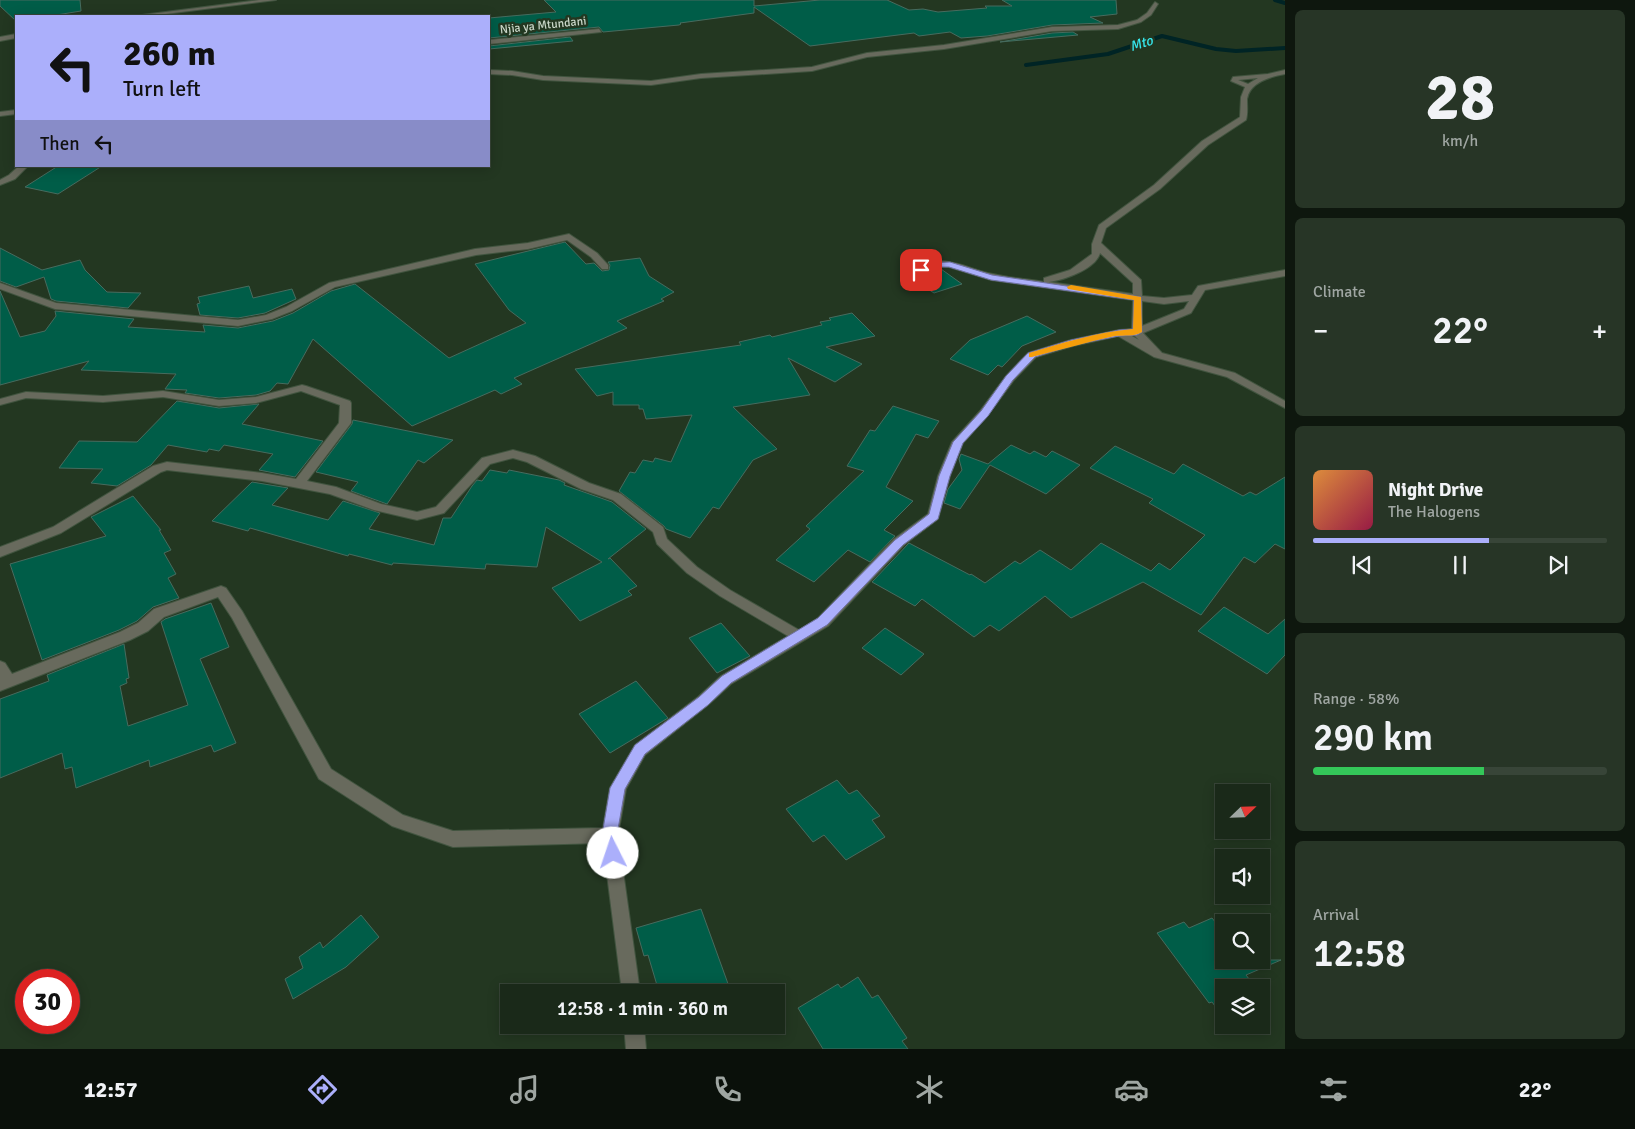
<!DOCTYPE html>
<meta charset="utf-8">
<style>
body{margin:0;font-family:Signika,sans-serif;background:#273526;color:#f1f3f6;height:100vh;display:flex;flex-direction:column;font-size:19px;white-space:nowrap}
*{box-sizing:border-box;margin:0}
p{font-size:16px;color:#9fa6a2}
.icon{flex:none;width:28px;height:28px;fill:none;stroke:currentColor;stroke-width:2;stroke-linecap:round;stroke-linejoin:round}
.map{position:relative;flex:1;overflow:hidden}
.drawer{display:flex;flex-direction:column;gap:10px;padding:10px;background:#0e170e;width:350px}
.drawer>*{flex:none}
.banner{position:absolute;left:15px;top:15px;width:475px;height:152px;border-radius:0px;box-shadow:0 2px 12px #0003,0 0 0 1px #384538;background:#abaffb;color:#111;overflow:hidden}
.needle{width:32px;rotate:67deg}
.controls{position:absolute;left:1215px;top:784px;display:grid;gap:10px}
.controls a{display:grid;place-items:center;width:55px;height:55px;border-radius:0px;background:#1a2919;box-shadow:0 2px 12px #0003,0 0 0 1px #384538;font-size:25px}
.speed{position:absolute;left:15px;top:969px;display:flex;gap:10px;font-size:25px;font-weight:700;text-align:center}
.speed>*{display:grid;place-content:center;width:65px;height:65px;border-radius:50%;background:#1a2919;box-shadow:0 2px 12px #0003,0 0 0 1px #384538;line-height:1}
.speed .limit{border:8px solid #d22;background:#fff;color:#111}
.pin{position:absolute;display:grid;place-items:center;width:42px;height:42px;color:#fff;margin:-21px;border-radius:10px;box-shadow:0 2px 8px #0006}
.me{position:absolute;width:55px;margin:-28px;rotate:356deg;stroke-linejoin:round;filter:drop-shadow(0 0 4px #0008)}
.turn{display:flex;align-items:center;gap:18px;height:105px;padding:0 25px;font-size:22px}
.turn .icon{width:65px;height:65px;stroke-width:2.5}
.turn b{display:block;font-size:35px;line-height:42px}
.then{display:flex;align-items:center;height:48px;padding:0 25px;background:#0003;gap:10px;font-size:19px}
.big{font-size:38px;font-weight:600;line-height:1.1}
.drawer .tile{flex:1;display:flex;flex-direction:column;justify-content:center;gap:8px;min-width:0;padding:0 18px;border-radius:8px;background:#273526}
.drawer .dial{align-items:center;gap:0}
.dial b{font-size:65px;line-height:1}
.song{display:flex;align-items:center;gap:15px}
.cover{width:60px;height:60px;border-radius:8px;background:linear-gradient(135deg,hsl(30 70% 55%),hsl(340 70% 35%))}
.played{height:5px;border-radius:2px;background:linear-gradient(90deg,#abaffb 60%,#384538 60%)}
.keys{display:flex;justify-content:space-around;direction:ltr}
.heat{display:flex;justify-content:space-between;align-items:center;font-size:28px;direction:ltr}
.charge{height:8px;border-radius:4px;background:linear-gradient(90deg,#34c759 58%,#384538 0)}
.trip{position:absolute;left:500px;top:984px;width:285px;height:50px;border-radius:0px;background:#1a2919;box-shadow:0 2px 12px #0003,0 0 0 1px #384538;font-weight:600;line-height:50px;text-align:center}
.tabs{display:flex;height:80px;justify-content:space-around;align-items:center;background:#0a100a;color:#9fa6a2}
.tabs .icon{width:35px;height:35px}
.tabs .on{color:#abaffb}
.tabs b{font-size:22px;color:#f1f3f6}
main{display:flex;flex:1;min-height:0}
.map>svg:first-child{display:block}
</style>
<main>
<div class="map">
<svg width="1285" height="1049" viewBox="0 0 1285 1049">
<rect width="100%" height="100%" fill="#233721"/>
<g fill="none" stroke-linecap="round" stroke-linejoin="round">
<!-- stream -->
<g stroke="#002425" stroke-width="4">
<path d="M 1275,0 L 1285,3"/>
<path d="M 1026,65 L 1108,54 L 1162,36 L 1216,49 L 1236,51 L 1285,48"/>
</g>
</g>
<!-- building -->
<g fill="#005d48" stroke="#476b5e">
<path d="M 0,0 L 80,0 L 81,11 L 50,16 L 16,16 L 16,21 L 0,6 Z"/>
<path d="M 544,0 L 754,0 L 754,6 L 820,0 L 887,0 L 909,10 L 923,9 L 938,12 L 987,8 L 985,6 L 1012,6 L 1002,0 L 1116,0 L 1117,14 L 1090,17 L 1103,23 L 1052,25 L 987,36 L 961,38 L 950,32 L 919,36 L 914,33 L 810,46 L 754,7 L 754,13 L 680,23 L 681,24 L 679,25 L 603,32 L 599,27 L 489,38 L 489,18 L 556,12 Z"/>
<path d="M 1073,32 L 1078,35 L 1000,42 L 1052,33 Z"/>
<path d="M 570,37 L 573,41 L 489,49 L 489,46 Z"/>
<path d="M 58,166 L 102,166 L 58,194 L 25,187 Z"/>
<path d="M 565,242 L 586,264 L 594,263 L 602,271 L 609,270 L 610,265 L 608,262 L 640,258 L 649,276 L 674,292 L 661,299 L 664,301 L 617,321 L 627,328 L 514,378 L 522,384 L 501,394 L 495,390 L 412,426 L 313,339 L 288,384 L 277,383 L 270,391 L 256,395 L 219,398 L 185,393 L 187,390 L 165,389 L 176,374 L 81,370 L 89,361 L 0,385 L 0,291 L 20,337 L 45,331 L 56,316 L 55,311 L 134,319 L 128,327 L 205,332 L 203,325 L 238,328 L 273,321 L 293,313 L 331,291 L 355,284 L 449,358 L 526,323 L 509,310 L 475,264 Z"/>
<path d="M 0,248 L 42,270 L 80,260 L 85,270 L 107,292 L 141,293 L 128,308 L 56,301 L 51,299 L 44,277 L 16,287 L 0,281 Z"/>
<path d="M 941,269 L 962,284 L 934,293 L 911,278 Z"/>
<path d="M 249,286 L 253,298 L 292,289 L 296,299 L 265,313 L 238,318 L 200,315 L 197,304 L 200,303 L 198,297 Z"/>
<path d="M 852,313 L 875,336 L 826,347 L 862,364 L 835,382 L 788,358 L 810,395 L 733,407 L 777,449 L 753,460 L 719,509 L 713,507 L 690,538 L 666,529 L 664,526 L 619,491 L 630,472 L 635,473 L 643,460 L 653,462 L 655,458 L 671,462 L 692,415 L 646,419 L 643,409 L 639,409 L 639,405 L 613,405 L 613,392 L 597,396 L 575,369 L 741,345 L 739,342 L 770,335 L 772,337 L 822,325 L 820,322 L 831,320 L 829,318 Z"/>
<path d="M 1027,316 L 1056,332 L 1022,346 L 1002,367 L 998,365 L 988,375 L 950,359 L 970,340 Z"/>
<path d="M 177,401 L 219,408 L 259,404 L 242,424 L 323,441 L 295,477 L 259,470 L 273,454 L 224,445 L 219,451 L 209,449 L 207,452 L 168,445 L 151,465 L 117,486 L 91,483 L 103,469 L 59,468 L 79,441 L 137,442 Z"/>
<path d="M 893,406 L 939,421 L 928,438 L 916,434 L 886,487 L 913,501 L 884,530 L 895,536 L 870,562 L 848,550 L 814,582 L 776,560 L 810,529 L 806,526 L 864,471 L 847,466 L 870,430 L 875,431 Z"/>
<path d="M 353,420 L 453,440 L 424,463 L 418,460 L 387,504 L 351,491 L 358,482 L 316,472 L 352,424 Z"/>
<path d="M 1011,445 L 1030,454 L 1034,451 L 1046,457 L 1052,451 L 1080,465 L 1046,494 L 990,465 L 960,509 L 944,503 L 948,489 L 962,470 L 959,459 L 961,454 L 988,464 Z"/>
<path d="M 1115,446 L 1174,474 L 1183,464 L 1243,496 L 1250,492 L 1256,495 L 1285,477 L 1285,549 L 1275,544 L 1255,563 L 1244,557 L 1201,615 L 1143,582 L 1071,618 L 1045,596 L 999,631 L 990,625 L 974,637 L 922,599 L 915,606 L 872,582 L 909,543 L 970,575 L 971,574 L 985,583 L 1015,561 L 1020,564 L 1040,550 L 1071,570 L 1101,543 L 1151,571 L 1159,563 L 1170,570 L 1205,535 L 1149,503 L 1153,499 L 1090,468 Z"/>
<path d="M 490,470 L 507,473 L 509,470 L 559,480 L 565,483 L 564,485 L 612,502 L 646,529 L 608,559 L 610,558 L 637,586 L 628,591 L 632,595 L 580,621 L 552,588 L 602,562 L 546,527 L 537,567 L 486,564 L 485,569 L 393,563 L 392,565 L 349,554 L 348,556 L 250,528 L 248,531 L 212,521 L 252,482 L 288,488 L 272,505 L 328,520 L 343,501 L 380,513 L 369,529 L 434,545 L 443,518 L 451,518 L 472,486 L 477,480 L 482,481 Z"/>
<path d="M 133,496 L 161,530 L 159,530 L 171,550 L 164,553 L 176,574 L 168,578 L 179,598 L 153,607 L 137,621 L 119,630 L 42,660 L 10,564 L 106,536 L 91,517 Z"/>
<path d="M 211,603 L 229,647 L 200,659 L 236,743 L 214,752 L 211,745 L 150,767 L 149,760 L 76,788 L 72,767 L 65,769 L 62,753 L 0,778 L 0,699 L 49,681 L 47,675 L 124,644 L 129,678 L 126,679 L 127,683 L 120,686 L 128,726 L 188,705 L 161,622 L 165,619 Z"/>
<path d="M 1224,607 L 1268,634 L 1285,619 L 1285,655 L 1267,674 L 1198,631 Z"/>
<path d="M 721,623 L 750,656 L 717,673 L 689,638 Z"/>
<path d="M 885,628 L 924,654 L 901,675 L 862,648 Z"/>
<path d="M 636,681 L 668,718 L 610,753 L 579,714 Z"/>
<path d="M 837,780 L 849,794 L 857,790 L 880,816 L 872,820 L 885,837 L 846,860 L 824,835 L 813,842 L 786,809 Z"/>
<path d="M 701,909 L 731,992 L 659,992 L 648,955 L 644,956 L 636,928 Z"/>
<path d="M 361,915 L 379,937 L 346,967 L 293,999 L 285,979 L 303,968 L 299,957 L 320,942 L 323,948 Z"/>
<path d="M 1212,918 L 1224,933 L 1224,960 L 1281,960 L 1246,975 L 1256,988 L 1224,988 L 1224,1018 L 1212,1002 L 1209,1003 L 1157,933 L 1184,922 L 1189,928 Z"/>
<path d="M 858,977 L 872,998 L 878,995 L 907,1038 L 902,1041 L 908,1049 L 823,1049 L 798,1008 L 838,984 L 841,988 Z"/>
</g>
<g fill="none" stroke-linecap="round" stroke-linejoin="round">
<!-- minor casing -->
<g stroke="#41543f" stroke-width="2">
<g id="minor">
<path d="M 259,0 L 276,0 L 150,16 L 134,16 Z"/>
<path d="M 1155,2 L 1158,4 L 1151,15 L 1141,22 L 1118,29 L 1052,31 L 944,49 L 867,57 L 812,71 L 701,78 L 651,85 L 543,80 L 512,75 L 489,74 L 489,70 L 512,71 L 543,76 L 651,81 L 701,74 L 812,67 L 867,53 L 944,45 L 1052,27 L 1118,25 L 1137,20 L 1147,13 Z"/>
<path d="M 599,29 L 601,32 L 489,44 L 489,40 Z"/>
<path d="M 16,34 L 16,38 L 0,41 L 0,37 Z"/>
<path d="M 1285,70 L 1285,74 C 1270,77 1250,82 1247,99 C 1247,106 1248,113 1246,120 L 1208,145 L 1160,189 L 1106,228 L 1101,243 L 1141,280 L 1142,296 L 1164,298 L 1192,295 L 1198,286 L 1285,270 L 1285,276 L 1205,290 L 1191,313 L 1143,333 L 1162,353 L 1235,373 L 1285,401 L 1285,408 L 1227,377 L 1154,357 L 1118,336 L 1073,346 L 1036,357 L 1014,380 L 988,415 L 963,443 L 950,476 L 938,519 L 904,545 L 828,626 L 731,684 L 708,705 L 645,755 L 626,789 L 618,835 L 640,992 L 622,992 L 603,843 L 453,847 L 392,826 L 319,779 L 232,618 L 218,597 L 164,617 L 148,631 L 130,640 L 0,691 L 0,661 L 5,663 L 12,674 L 120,632 L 138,623 L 154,609 L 221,586 L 226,588 L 242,611 L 331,769 L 403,815 L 453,831 L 603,828 L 610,788 L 635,745 L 698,697 L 721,676 L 788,636 L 720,596 L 687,573 L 657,544 L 653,532 L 613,500 L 581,489 L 527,462 L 513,458 L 490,464 L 444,513 L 417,520 L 374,510 L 330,494 L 262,481 L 167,470 L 161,472 L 61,533 L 0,557 L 0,547 L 53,527 L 153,466 L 167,462 L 262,473 L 296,479 L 339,423 L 340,405 L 301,391 L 256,403 L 219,406 L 163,397 L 103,402 L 26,398 L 0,405 L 0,399 L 26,392 L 103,396 L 163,391 L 219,400 L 256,397 L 302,385 L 306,386 L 350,401 L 351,403 L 351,423 L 307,481 L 336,487 L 381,504 L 417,512 L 436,507 L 482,458 L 513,450 L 535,456 L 589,483 L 621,494 L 663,527 L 667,539 L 697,567 L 730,590 L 799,630 L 818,618 L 894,539 L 928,514 L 938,476 L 952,442 L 980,411 L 1006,376 L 1028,353 L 1071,340 L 1119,330 L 1132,329 L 1133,300 L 991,280 L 949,267 L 933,267 L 921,273 L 918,272 L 918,268 C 945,252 966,269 993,274 C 1009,278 1027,279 1044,282 L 1044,278 L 1070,270 L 1092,254 L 1092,244 L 1099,225 L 1154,185 L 1202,141 L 1240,117 L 1241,97 L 1245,87 L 1231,81 L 1233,77 L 1268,74 ZM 1258,78 L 1248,84 L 1238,80 ZM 1100,253 L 1133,283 L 1133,294 L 1049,282 C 1064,280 1096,269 1100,253 ZM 1142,301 L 1164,304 L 1189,301 L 1184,309 L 1142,326 ZM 1130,335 L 1134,335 L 1139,340 Z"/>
<path d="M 16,110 L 16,114 L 0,116 L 0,112 Z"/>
<path d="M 19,166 L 28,166 L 15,179 L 0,185 L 0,180 L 9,175 Z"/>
<path d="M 569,234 L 597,253 L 608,265 L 608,269 L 602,269 L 591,257 L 567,240 L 528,249 L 476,255 L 335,287 L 292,311 L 272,319 L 238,326 L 55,309 L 0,289 L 0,283 L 56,303 L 238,320 L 266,315 L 286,307 L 329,283 L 475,249 L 528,243 Z"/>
<path d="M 624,1025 L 644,1025 L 646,1049 L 626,1049 Z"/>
</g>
</g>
<!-- minor -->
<use href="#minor" fill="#686a5d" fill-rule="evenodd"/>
</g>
<!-- route -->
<path fill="#abaffb" stroke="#6f72a3" d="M 950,262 L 992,275 L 1141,297 L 1142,332 L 1137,335 L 1119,336 L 1073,345 L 1035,357 L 1013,380 L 988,416 L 963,443 L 950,476 L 938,519 L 903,545 L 827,625 L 731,683 L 708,705 L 645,754 L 625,789 L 617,835 L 620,853 L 618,858 L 613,860 L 607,858 L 602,835 L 610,788 L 635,745 L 699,697 L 722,676 L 818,618 L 895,540 L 929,514 L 939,476 L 953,442 L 981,411 L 1006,376 L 1028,353 L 1071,340 L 1119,330 L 1133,329 L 1134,300 L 991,280 L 949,267 L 933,267 L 921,273 L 917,270 L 928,263 Z"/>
<!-- slow -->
<path fill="#f59e0b" d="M 1071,285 L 1141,297 L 1142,332 C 1135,337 1124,335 1115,336 C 1087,342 1060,350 1032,357 L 1029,357 L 1029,353 C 1062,343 1097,332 1133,329 L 1134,300 L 1068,289 L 1067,287 Z"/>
<g text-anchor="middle" stroke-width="5" stroke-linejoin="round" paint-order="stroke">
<!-- far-street labels -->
<g font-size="12" fill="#cad7c9" stroke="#233721">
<text transform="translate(543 25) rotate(-6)" y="4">Njia ya Mtundani</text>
</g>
<!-- far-water labels -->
<g font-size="14" font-style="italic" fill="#36e7ec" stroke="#233721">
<text transform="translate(1141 43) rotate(-18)" y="5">Mto</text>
</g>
</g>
</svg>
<div class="controls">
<a><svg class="needle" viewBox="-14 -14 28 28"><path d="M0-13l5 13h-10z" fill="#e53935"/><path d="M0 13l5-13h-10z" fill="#9fa6a2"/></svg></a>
<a><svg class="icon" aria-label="sound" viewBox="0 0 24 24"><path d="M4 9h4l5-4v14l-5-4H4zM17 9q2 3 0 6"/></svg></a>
<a><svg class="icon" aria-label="search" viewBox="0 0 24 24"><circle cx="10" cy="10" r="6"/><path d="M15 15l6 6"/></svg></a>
<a><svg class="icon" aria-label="layers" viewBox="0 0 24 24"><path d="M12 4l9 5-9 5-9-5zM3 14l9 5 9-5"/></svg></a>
</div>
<div class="speed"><div class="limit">30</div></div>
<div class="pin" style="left:921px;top:270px;background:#d93025"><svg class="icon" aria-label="arrive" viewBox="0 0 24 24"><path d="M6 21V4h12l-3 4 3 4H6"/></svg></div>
<svg class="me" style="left:613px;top:853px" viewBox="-20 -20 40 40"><circle r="19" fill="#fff"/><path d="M0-13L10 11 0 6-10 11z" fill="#abaffb"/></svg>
<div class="trip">12:58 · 1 min · 360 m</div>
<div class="banner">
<div class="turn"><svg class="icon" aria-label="left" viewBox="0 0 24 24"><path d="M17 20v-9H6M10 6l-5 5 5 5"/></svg><div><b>260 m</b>Turn left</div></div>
<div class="then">Then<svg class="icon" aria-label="left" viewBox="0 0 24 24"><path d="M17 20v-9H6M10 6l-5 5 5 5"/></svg></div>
</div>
</div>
<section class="drawer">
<div class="tile dial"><b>28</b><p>km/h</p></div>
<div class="tile"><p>Climate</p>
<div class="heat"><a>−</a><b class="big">22°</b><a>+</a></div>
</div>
<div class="tile">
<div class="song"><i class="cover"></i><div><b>Night Drive</b><p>The Halogens</p></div></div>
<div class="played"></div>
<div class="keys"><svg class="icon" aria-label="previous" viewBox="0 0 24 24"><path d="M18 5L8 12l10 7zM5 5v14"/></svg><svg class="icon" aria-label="pause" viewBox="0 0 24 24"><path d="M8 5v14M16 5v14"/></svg><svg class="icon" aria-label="next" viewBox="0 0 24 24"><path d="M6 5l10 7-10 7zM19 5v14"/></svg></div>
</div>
<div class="tile"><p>Range · 58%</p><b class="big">290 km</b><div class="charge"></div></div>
<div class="tile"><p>Arrival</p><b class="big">12:58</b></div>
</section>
</main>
<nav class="tabs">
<b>12:57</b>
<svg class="icon on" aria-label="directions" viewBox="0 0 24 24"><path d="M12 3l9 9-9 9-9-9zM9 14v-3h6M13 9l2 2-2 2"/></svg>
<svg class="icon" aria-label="music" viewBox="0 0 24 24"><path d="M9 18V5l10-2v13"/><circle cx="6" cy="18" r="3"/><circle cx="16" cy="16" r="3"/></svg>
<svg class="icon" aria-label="phone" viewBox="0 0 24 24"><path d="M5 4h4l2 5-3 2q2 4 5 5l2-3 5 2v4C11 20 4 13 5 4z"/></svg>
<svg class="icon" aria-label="climate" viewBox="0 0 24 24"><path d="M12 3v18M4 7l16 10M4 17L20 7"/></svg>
<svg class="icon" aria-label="car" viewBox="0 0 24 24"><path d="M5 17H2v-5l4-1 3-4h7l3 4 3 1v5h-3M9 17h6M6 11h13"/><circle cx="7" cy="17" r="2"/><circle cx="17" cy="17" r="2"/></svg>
<svg class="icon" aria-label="filters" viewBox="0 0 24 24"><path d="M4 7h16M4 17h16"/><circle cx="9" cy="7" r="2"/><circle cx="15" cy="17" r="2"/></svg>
<b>22°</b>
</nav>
